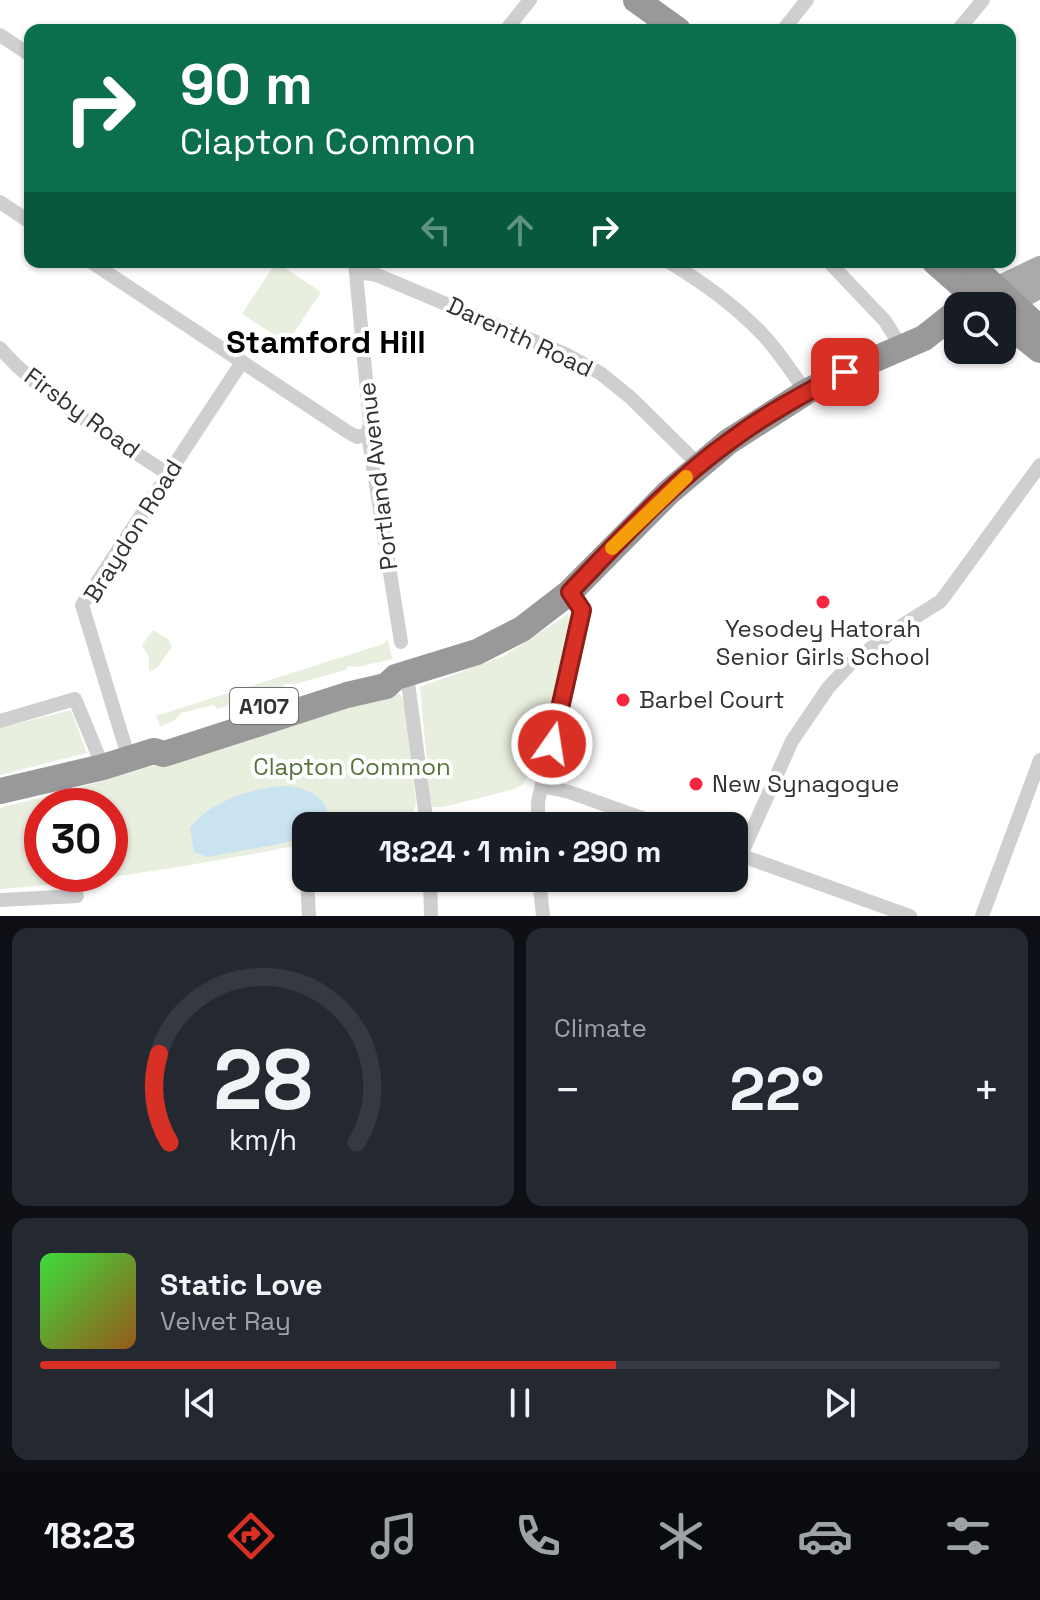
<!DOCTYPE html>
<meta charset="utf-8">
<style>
body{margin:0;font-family:"Space Grotesk",sans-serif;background:#242831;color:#f1f3f6;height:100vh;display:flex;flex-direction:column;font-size:30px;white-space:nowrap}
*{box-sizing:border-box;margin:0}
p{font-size:26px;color:#9ea1a6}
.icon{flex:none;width:44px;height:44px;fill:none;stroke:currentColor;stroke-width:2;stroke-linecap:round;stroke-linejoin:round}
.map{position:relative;height:916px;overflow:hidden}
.sheet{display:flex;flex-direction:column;gap:12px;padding:12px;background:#0d0f14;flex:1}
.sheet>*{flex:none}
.hud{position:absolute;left:24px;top:24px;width:992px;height:244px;border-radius:16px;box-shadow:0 2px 6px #0004;background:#0b6e4f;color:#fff;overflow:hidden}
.fabs{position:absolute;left:944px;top:292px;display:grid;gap:16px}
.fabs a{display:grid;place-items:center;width:72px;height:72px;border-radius:16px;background:#171b24;box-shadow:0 2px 6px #0004;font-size:40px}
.speed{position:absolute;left:24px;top:788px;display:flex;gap:16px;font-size:40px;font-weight:700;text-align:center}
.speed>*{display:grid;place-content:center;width:104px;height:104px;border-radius:50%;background:#171b24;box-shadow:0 2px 6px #0004;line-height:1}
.speed .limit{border:12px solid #d22;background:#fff;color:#111}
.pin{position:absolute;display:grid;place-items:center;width:68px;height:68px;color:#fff;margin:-34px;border-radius:16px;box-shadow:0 4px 12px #0006}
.me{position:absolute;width:88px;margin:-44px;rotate:13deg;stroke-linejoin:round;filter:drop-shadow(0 0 6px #0008)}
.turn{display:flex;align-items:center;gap:28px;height:168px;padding:0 24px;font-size:36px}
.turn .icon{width:104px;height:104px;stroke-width:2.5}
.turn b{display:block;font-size:56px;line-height:68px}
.lanes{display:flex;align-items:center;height:76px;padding:0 24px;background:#0003;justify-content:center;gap:40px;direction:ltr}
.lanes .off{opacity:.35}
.big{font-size:60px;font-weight:700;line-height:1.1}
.sheet .widget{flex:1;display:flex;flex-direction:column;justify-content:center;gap:12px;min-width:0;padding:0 28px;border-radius:16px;background:#242831}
.sheet .dial{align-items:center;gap:0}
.dial svg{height:208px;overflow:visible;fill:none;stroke:#363941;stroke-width:7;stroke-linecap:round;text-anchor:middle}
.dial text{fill:#f1f3f6;stroke:none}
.song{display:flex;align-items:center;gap:24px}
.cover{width:96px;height:96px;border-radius:12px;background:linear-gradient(135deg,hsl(120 70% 55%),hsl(30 70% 35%))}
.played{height:8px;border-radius:4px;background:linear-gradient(90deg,#d93025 60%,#363941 60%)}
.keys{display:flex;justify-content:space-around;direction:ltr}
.heat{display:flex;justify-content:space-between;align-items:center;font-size:44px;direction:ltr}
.sheet .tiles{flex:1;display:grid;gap:12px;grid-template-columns:1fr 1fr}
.widget:last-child{grid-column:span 2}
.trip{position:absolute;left:292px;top:812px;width:456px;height:80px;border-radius:16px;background:#171b24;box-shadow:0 2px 6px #0004;font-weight:700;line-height:80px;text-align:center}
.tab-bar{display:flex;height:128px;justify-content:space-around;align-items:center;background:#090b0e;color:#9ea1a6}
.tab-bar .icon{width:56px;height:56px}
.tab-bar .selected{color:#d93025}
.tab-bar b{font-size:36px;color:#f1f3f6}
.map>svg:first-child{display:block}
</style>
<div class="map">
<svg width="1040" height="916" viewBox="0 0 1040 916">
<rect width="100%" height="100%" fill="#fff"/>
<!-- green -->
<g fill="#e9efdf" fill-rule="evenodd">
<path d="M 276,262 L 321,292 L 287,343 L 242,314 Z"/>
<path d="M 568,614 L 571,622 L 541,753 L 523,784 L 515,789 L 444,807 L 431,807 L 420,687 L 504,656 Z"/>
<path d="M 153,630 L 168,639 L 172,647 L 157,668 L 149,672 L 149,657 L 142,645 Z"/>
<path d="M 388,639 L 392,659 L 359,667 L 348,666 L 346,670 L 295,684 L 284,684 L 283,689 L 217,709 L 214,705 L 181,713 L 174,721 L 160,727 L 156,714 L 159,715 L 383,644 Z"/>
<path d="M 395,693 L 400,694 L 405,703 L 416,804 L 412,816 L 379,826 L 306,826 L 306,844 C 204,863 103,882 0,889 L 0,808 L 96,783 ZM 42,806 L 110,806 L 110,874 L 42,874 Z"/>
<path d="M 71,710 L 87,753 L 0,775 L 0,728 Z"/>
</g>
<!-- water -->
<path fill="#cae3f0" d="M 290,786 C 312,790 332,800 328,826 L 306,826 L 306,839 L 207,857 L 194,852 L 190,828 C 209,801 259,785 290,786 Z"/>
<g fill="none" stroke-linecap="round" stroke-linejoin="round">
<!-- street -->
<g stroke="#cfcfcf" stroke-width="14">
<path d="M 506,30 L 530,0"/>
<path d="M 783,30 L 807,0"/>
<path d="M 958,30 L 983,0"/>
<path d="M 0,35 L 30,55"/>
<path d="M 0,202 L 30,222"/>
<path d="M 91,262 L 348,432 L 357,437 L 368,434"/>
<path d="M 355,262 L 370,423 L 368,434 L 401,642"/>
<path d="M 669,262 C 704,283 736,306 764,336 C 780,353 793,374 806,392"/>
<path d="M 829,262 L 885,321 L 902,348"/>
<path d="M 358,272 L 377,275 L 565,354 L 600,373 L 630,397 L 699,465"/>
<path d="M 0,348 C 43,398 113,437 168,474"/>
<path d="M 407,675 L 427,826"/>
<path d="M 0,721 L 75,699 L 103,767"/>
<path d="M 129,759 L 82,605 L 242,362"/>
<path d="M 542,786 L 569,792 L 665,826"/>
<path d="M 538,826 L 538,802 L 582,610 L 570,592"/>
<path d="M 734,853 L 910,916"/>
<path d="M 741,855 L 792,741 L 828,688 L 851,663 L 895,630 L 941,601 L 1040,465"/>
<path d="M 307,878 L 309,916"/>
<path d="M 430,878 L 431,916"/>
<path d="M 539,878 L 543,916"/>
<path d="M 0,900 L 77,896"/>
<path d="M 982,916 L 1040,760"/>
</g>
<!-- primary -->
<g stroke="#aaa" stroke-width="22">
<path d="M 996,288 L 1040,267"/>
<path d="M 1012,303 L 1040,287"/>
</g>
<!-- highway -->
<g stroke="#999" stroke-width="26">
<path d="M 636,0 L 678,30"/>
<path d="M 935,262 L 985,306"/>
<path d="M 968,262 L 1040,329"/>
<path d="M 1002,320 L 1040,350"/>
<path d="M 0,791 L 103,767 L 154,751 L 164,754 L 347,695 L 386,686 L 396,677 L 477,652 L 522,629 L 570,592 L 669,492 L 728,442 L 806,392 L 845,372 L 924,338 L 958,311"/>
</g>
</g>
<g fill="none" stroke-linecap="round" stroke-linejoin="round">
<!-- route casing -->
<g stroke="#8d1f18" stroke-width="20">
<path id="route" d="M 552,744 L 582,610 L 570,592 C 620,540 671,483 730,441 C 766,414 805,393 845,372"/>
</g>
<!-- route -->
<use href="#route" stroke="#d93025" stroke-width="14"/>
<!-- slow -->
<path stroke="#f59e0b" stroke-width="14" d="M 612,548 L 686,477"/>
</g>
<!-- markers -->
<g fill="#f6273e" stroke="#fff" stroke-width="3">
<circle cx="823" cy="602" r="8"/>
<circle cx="623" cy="700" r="8"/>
<circle cx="696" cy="784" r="8"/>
</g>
<g text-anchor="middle" stroke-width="8" stroke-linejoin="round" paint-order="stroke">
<!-- shield labels -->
<rect fill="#fff" stroke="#707070" stroke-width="2" x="230" y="688" width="68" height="36" rx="6"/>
<g font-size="22" font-weight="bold" fill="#323232">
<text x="264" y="714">A107</text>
</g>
<!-- street labels -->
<g font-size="24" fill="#323232" stroke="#fff">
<text transform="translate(520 337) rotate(25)" y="8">Darenth Road</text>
<text transform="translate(82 413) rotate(36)" y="8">Firsby Road</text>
<text transform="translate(378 476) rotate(-97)" y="8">Portland Avenue</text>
<text transform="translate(133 531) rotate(-58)" y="8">Braydon Road</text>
</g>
<!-- poi labels -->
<g font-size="24" fill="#323232" stroke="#fff" text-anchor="start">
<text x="823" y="637" text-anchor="middle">Yesodey Hatorah<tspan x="823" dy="28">Senior Girls School</tspan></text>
<text x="639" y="708">Barbel Court</text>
<text x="712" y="792">New Synagogue</text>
</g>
<!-- park labels -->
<g font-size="24" fill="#57733a" stroke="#fff">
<text x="352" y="775">Clapton Common</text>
</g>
<!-- district labels -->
<g font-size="32" font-weight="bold" fill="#000" stroke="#fff">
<text x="326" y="353">Stamford Hill</text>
</g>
</g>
</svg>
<div class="fabs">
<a><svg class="icon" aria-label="search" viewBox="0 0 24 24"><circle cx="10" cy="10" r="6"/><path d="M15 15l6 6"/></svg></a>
</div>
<div class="speed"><div class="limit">30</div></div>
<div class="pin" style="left:845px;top:372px;background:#d93025"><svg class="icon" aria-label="arrive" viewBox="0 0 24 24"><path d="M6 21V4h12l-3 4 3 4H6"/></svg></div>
<svg class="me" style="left:552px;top:744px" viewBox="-20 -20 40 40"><circle r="17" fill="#d93025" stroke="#fff" stroke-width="3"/><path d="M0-11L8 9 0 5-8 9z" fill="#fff"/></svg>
<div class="trip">18:24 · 1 min · 290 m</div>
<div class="hud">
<div class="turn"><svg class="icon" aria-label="right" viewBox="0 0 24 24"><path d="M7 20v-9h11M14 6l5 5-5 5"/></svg><div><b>90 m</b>Clapton Common</div></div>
<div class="lanes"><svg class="icon off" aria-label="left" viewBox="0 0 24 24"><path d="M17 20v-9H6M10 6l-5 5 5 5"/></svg><svg class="icon off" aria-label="ahead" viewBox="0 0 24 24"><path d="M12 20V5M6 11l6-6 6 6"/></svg><svg class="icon" aria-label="right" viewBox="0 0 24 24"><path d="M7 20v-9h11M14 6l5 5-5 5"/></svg></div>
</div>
</div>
<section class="sheet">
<div class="tiles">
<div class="widget dial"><svg viewBox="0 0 100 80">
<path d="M14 69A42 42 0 1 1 86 69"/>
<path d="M14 69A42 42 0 0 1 10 35" stroke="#d93025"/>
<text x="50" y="56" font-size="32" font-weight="700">28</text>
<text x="50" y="72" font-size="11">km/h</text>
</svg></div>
<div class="widget"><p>Climate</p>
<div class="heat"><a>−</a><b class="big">22°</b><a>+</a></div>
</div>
<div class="widget">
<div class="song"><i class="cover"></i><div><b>Static Love</b><p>Velvet Ray</p></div></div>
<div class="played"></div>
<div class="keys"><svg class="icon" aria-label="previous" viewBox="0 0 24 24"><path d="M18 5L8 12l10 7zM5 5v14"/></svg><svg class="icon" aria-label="pause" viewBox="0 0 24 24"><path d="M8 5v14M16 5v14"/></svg><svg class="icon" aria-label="next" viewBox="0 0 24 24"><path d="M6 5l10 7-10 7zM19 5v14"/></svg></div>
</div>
</div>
</section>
<nav class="tab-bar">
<b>18:23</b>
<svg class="icon selected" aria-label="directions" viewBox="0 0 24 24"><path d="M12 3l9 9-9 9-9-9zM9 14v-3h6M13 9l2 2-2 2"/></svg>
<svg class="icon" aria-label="music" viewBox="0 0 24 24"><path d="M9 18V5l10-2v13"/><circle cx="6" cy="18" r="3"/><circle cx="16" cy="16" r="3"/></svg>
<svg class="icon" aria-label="phone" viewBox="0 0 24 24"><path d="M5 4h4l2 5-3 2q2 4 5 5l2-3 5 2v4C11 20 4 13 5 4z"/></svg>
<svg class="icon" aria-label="climate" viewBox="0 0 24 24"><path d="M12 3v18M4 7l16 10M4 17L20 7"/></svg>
<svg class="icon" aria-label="car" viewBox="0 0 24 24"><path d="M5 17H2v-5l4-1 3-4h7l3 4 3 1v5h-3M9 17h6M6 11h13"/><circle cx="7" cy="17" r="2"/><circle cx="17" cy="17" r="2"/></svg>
<svg class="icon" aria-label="filters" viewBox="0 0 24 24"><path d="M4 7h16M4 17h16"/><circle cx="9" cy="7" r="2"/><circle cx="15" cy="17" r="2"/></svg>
</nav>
